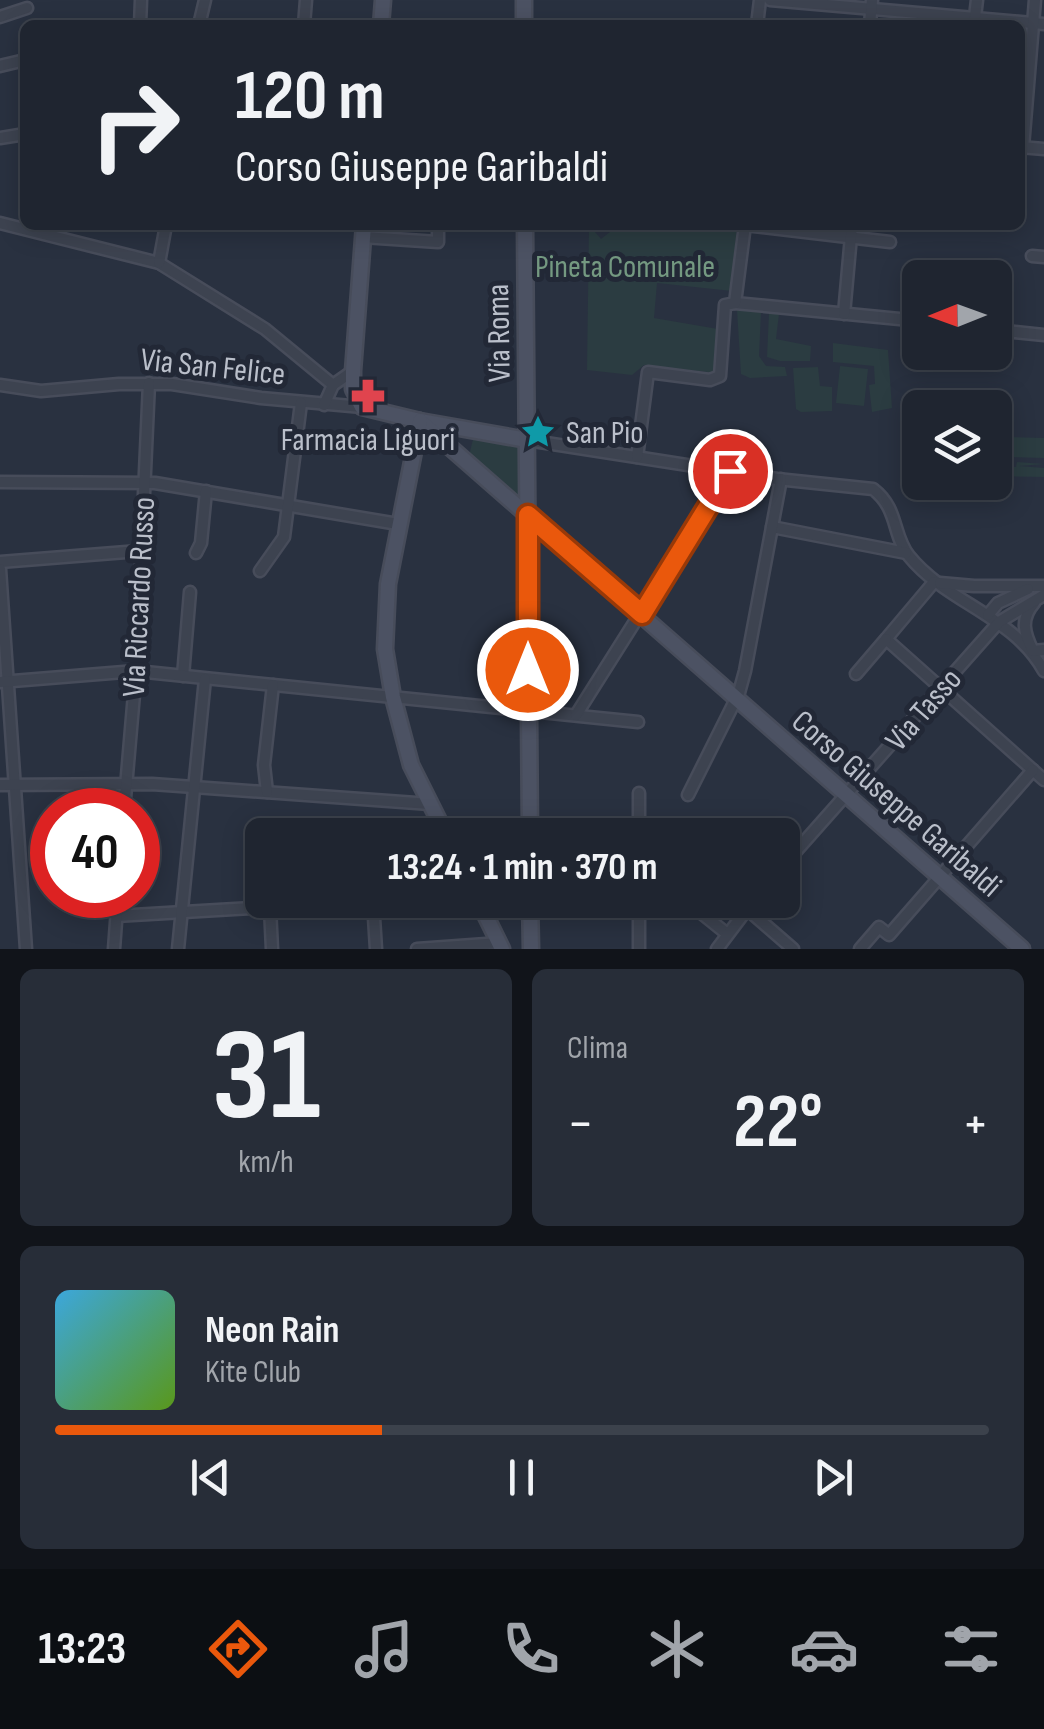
<!DOCTYPE html>
<html lang="it">
<meta charset="utf-8">
<style>
body{margin:0;font-family:"Sofia Sans Condensed",sans-serif;background:#272d38;color:#f1f3f6;height:100vh;display:flex;flex-direction:column;font-size:38px;white-space:nowrap}
*{box-sizing:border-box;margin:0}
p{font-size:32px;color:#a1a5ab}
.icon{flex:none;width:55px;height:55px;fill:none;stroke:currentColor;stroke-width:2;stroke-linecap:round;stroke-linejoin:round}
.map{position:relative;height:949px;overflow:hidden}
.details{display:flex;flex-direction:column;gap:20px;padding:20px;background:#11141a;flex:1}
.details>*{flex:none}
.banner{position:absolute;left:20px;top:20px;width:1005px;height:210px;border-radius:15px;box-shadow:0 5px 25px #0003,0 0 0 2px #3c424c;background:#1f2530;color:#f1f3f6;overflow:hidden}
.needle{width:65px;rotate:269deg}
.tools{position:absolute;left:902px;top:260px;display:grid;gap:20px}
.tools a{display:grid;place-items:center;width:110px;height:110px;border-radius:15px;background:#1f2530;box-shadow:0 5px 25px #0003,0 0 0 2px #3c424c;font-size:50px}
.speed{position:absolute;left:30px;top:788px;display:flex;gap:20px;font-size:50px;font-weight:700;text-align:center}
.speed>*{display:grid;place-content:center;width:130px;height:130px;border-radius:50%;background:#1f2530;box-shadow:0 5px 25px #0003,0 0 0 2px #3c424c;line-height:1}
.speed .limit{border:15px solid #d22;background:#fff;color:#111}
.pin{position:absolute;display:grid;place-items:center;width:85px;height:85px;color:#fff;margin:-42px;border:5px solid #fff;border-radius:50%;box-shadow:0 2px 10px #0007}
.me{position:absolute;width:110px;margin:-55px;rotate:0deg;stroke-linejoin:round;filter:drop-shadow(0 0 8px #0008)}
.turn{display:flex;align-items:center;gap:35px;height:210px;padding:0 50px;font-size:45px}
.turn .icon{width:130px;height:130px;stroke-width:2.5}
.turn b{display:block;font-size:70px;line-height:85px}
.big{font-size:75px;font-weight:700;line-height:1.1}
.details .tile{flex:1;display:flex;flex-direction:column;justify-content:center;gap:15px;min-width:0;padding:0 35px;border-radius:15px;background:#272d38}
.details .dial{align-items:center;gap:0}
.dial b{font-size:130px;line-height:1}
.song{display:flex;align-items:center;gap:30px}
.cover{width:120px;height:120px;border-radius:15px;background:linear-gradient(135deg,hsl(200 70% 55%),hsl(90 70% 35%))}
.played{height:10px;border-radius:5px;background:linear-gradient(90deg,#ea580c 35%,#3c424c 35%)}
.keys{display:flex;justify-content:space-around;direction:ltr}
.heat{display:flex;justify-content:space-between;align-items:center;font-size:55px;direction:ltr}
.details .tiles{flex:1;display:grid;gap:20px;grid-template-columns:1fr 1fr}
.tile:last-child{grid-column:span 2}
.trip{position:absolute;left:245px;top:818px;width:555px;height:100px;border-radius:15px;background:#1f2530;box-shadow:0 5px 25px #0003,0 0 0 2px #3c424c;font-weight:700;line-height:100px;text-align:center}
.tabs{display:flex;height:160px;justify-content:space-around;align-items:center;background:#0c0f13;color:#a1a5ab}
.tabs .icon{width:70px;height:70px}
.tabs .selected{color:#ea580c}
.tabs b{font-size:45px;color:#f1f3f6}
.map>svg:first-child{display:block}
</style>
<div class="map">
<svg width="1044" height="949" viewBox="0 0 1044 949">
<rect width="100%" height="100%" fill="#293140"/>
<!-- green -->
<g fill="#2b3c41">
<path d="M 589,225 L 601,239 L 619,225 L 737,225 L 732,291 L 657,283 L 654,318 L 718,329 L 716,373 L 644,365 L 632,375 L 587,370 Z"/>
<path d="M 737,310 L 761,312 L 759,356 L 766,366 L 785,367 L 787,376 L 750,378 L 741,374 Z"/>
<path d="M 769,313 L 779,314 L 776,339 L 811,346 L 810,361 L 780,361 L 767,357 Z"/>
<path d="M 833,343 L 888,350 L 892,408 L 872,412 L 869,385 L 875,384 L 874,366 L 833,362 Z"/>
<path d="M 840,366 L 868,369 L 864,406 L 836,403 Z"/>
<path d="M 818,367 L 820,386 L 832,387 L 832,411 L 801,412 L 796,409 L 793,368 Z"/>
<path d="M 474,435 L 524,443 L 525,504 L 468,460 Z"/>
<path d="M 1010,437 L 1044,438 L 1044,458 L 1009,457 Z"/>
<path d="M 995,439 L 1004,439 L 1004,462 L 1009,462 L 1009,467 L 1016,467 L 1017,462 L 1044,464 L 1019,466 L 1044,468 L 1044,477 L 995,476 L 995,467 L 1006,466 L 995,465 Z"/>
</g>
<g fill="none" stroke-linecap="round" stroke-linejoin="round">
<!-- street casing -->
<g stroke="#474c5a" stroke-width="15">
<g id="street">
<path d="M 770,0 L 1044,24"/>
<path d="M 0,17 L 27,8"/>
<path d="M 140,25 L 141,0"/>
<path d="M 199,25 L 205,0"/>
<path d="M 304,25 L 306,0"/>
<path d="M 757,25 L 760,0"/>
<path d="M 870,25 L 872,0"/>
<path d="M 974,25 L 977,0"/>
<path d="M 0,66 L 25,60"/>
<path d="M 0,138 L 25,134"/>
<path d="M 1020,147 L 1044,149"/>
<path d="M 1023,147 L 1035,0"/>
<path d="M 0,223 L 159,263 L 265,329 L 333,385"/>
<path d="M 745,225 L 890,242"/>
<path d="M 363,237 L 438,242 L 438,225"/>
<path d="M 1032,256 L 1044,257"/>
<path d="M 159,263 L 166,225"/>
<path d="M 735,303 L 920,321"/>
<path d="M 844,314 L 852,225"/>
<path d="M 995,330 L 1044,335"/>
<path d="M 0,385 L 41,391 L 119,384 L 172,384 L 261,398 L 362,407"/>
<path d="M 324,405 L 333,385 L 353,371"/>
<path d="M 527,440 L 777,479 L 873,489 C 899,509 892,535 909,556 C 947,603 1014,616 1044,671"/>
<path d="M 637,457 L 648,372 L 710,380 L 720,376 L 725,305 L 735,303 L 745,225"/>
<path d="M 0,482 L 155,483 L 398,524"/>
<path d="M 772,527 L 906,553"/>
<path d="M 196,553 L 201,543 L 206,491"/>
<path d="M 0,562 L 139,551"/>
<path d="M 0,569 L 26,949"/>
<path d="M 260,571 L 284,537 L 301,403"/>
<path d="M 934,582 L 886,639 L 1044,780"/>
<path d="M 940,583 L 974,586 L 1044,586"/>
<path d="M 1034,603 C 1020,619 1024,633 1033,651 L 1044,650"/>
<path d="M 988,615 L 998,603 L 1028,589"/>
<path d="M 856,674 L 886,639"/>
<path d="M 183,676 L 190,592"/>
<path d="M 0,682 L 136,671 L 638,722"/>
<path d="M 737,700 L 745,671 L 781,479"/>
<path d="M 576,715 L 730,471"/>
<path d="M 0,785 L 152,784 L 430,804"/>
<path d="M 267,792 L 264,765 L 273,685"/>
<path d="M 688,795 L 736,699"/>
<path d="M 124,810 L 136,671 L 149,383"/>
<path d="M 280,832 L 319,835"/>
<path d="M 639,835 L 639,793"/>
<path d="M 782,867 L 999,622 L 1044,595"/>
<path d="M 685,900 L 726,933"/>
<path d="M 373,902 L 376,949"/>
<path d="M 270,908 L 272,949"/>
<path d="M 747,909 L 793,949"/>
<path d="M 116,916 L 390,900"/>
<path d="M 114,949 L 118,895"/>
<path d="M 178,949 L 205,679"/>
<path d="M 417,949 L 500,943"/>
<path d="M 639,949 L 639,900"/>
<path d="M 717,949 L 754,900"/>
<path d="M 860,949 L 879,927 L 889,935 L 1033,770"/>
</g>
</g>
<!-- secondary casing -->
<g stroke="#474c5a" stroke-width="19">
<g id="secondary">
<path d="M 381,25 L 383,0"/>
<path d="M 524,25 L 524,0"/>
<path d="M 364,225 L 353,371 L 353,389 L 362,407 L 420,421 L 527,440"/>
<path d="M 525,225 L 530,835"/>
<path d="M 420,421 L 1022,949"/>
<path d="M 420,421 L 388,584 L 385,649 L 393,697 L 411,765 L 446,835"/>
<path d="M 478,900 L 502,949"/>
<path d="M 530,900 L 531,949"/>
</g>
</g>
<!-- street -->
<use href="#street" stroke="#3d4350" stroke-width="10"/>
<!-- secondary -->
<use href="#secondary" stroke="#4c5263" stroke-width="14"/>
</g>
<g fill="none" stroke-linecap="round" stroke-linejoin="round">
<!-- route casing -->
<g stroke="#983908" stroke-width="25">
<path id="route" d="M 528,670 L 528,515 L 642,614 L 730,471"/>
</g>
<!-- route -->
<use href="#route" stroke="#ea580c" stroke-width="18"/>
</g>
<!-- icons -->
<defs>
<g id="pharmacy-bare" transform="scale(2.7)"><path d="M-2-6h4v4h4v4h-4v4h-4v-4h-4v-4h4Z" fill="#e0444e" stroke="#222836" stroke-width="2.5" paint-order="stroke"/></g>
<g id="sight-bare" transform="scale(2.7)"><path d="M0-6L1.8-2.2L6-1.7L2.9 1.2L3.7 5.4L0 3.3L-3.7 5.4L-2.9 1.2L-6-1.7L-1.8-2.2Z" fill="#0f9aa8" stroke="#222836" stroke-width="2.5" paint-order="stroke"/></g>
</defs>
<g fill-rule="evenodd">
<use href="#pharmacy-bare" x="368" y="396"/>
<use href="#sight-bare" x="538" y="432"/>
</g>
<g text-anchor="middle" stroke-width="10" stroke-linejoin="round" paint-order="stroke">
<!-- park labels -->
<g font-size="32" fill="#749981" stroke="#222836">
<text x="625" y="277">Pineta Comunale</text>
</g>
<!-- street labels -->
<g font-size="32" fill="#babfca" stroke="#222836">
<text transform="translate(498 333) rotate(-91)" y="11">Via Roma</text>
<text transform="translate(213 366) rotate(6)" y="11">Via San Felice</text>
<text transform="translate(138 597) rotate(-87)" y="11">Via Riccardo Russo</text>
<text transform="translate(923 709) rotate(-49)" y="11">Via Tasso</text>
<text transform="translate(897 803) rotate(41)" y="11">Corso Giuseppe Garibaldi</text>
</g>
<!-- poi labels -->
<g font-size="32" fill="#babfca" stroke="#222836" text-anchor="start">
<text x="566" y="443">San Pio</text>
<text x="368" y="450" text-anchor="middle">Farmacia Liguori</text>
</g>
</g>
</svg>
<div class="tools">
<a><svg class="needle" viewBox="-14 -14 28 28"><path d="M0-13l5 13h-10z" fill="#e53935"/><path d="M0 13l5-13h-10z" fill="#a1a5ab"/></svg></a>
<a><svg class="icon" aria-label="layers" viewBox="0 0 24 24"><path d="M12 4l9 5-9 5-9-5zM3 14l9 5 9-5"/></svg></a>
</div>
<div class="speed"><div class="limit">40</div></div>
<div class="pin" style="left:730px;top:471px;background:#d93025"><svg class="icon" aria-label="arrive" viewBox="0 0 24 24"><path d="M6 21V4h12l-3 4 3 4H6"/></svg></div>
<svg class="me" style="left:528px;top:670px" viewBox="-20 -20 40 40"><circle r="17" fill="#ea580c" stroke="#fff" stroke-width="3"/><path d="M0-11L8 9 0 5-8 9z" fill="#fff"/></svg>
<div class="trip">13:24 · 1 min · 370 m</div>
<div class="banner">
<div class="turn"><svg class="icon" aria-label="right" viewBox="0 0 24 24"><path d="M7 20v-9h11M14 6l5 5-5 5"/></svg><div><b>120 m</b>Corso Giuseppe Garibaldi</div></div>
</div>
</div>
<section class="details">
<div class="tiles">
<div class="tile dial"><b>31</b><p>km/h</p></div>
<div class="tile"><p>Clima</p>
<div class="heat"><a>−</a><b class="big">22°</b><a>+</a></div>
</div>
<div class="tile">
<div class="song"><i class="cover"></i><div><b>Neon Rain</b><p>Kite Club</p></div></div>
<div class="played"></div>
<div class="keys"><svg class="icon" aria-label="previous" viewBox="0 0 24 24"><path d="M18 5L8 12l10 7zM5 5v14"/></svg><svg class="icon" aria-label="pause" viewBox="0 0 24 24"><path d="M8 5v14M16 5v14"/></svg><svg class="icon" aria-label="next" viewBox="0 0 24 24"><path d="M6 5l10 7-10 7zM19 5v14"/></svg></div>
</div>
</div>
</section>
<nav class="tabs">
<b>13:23</b>
<svg class="icon selected" aria-label="directions" viewBox="0 0 24 24"><path d="M12 3l9 9-9 9-9-9zM9 14v-3h6M13 9l2 2-2 2"/></svg>
<svg class="icon" aria-label="music" viewBox="0 0 24 24"><path d="M9 18V5l10-2v13"/><circle cx="6" cy="18" r="3"/><circle cx="16" cy="16" r="3"/></svg>
<svg class="icon" aria-label="phone" viewBox="0 0 24 24"><path d="M5 4h4l2 5-3 2q2 4 5 5l2-3 5 2v4C11 20 4 13 5 4z"/></svg>
<svg class="icon" aria-label="climate" viewBox="0 0 24 24"><path d="M12 3v18M4 7l16 10M4 17L20 7"/></svg>
<svg class="icon" aria-label="car" viewBox="0 0 24 24"><path d="M5 17H2v-5l4-1 3-4h7l3 4 3 1v5h-3M9 17h6M6 11h13"/><circle cx="7" cy="17" r="2"/><circle cx="17" cy="17" r="2"/></svg>
<svg class="icon" aria-label="filters" viewBox="0 0 24 24"><path d="M4 7h16M4 17h16"/><circle cx="9" cy="7" r="2"/><circle cx="15" cy="17" r="2"/></svg>
</nav>
